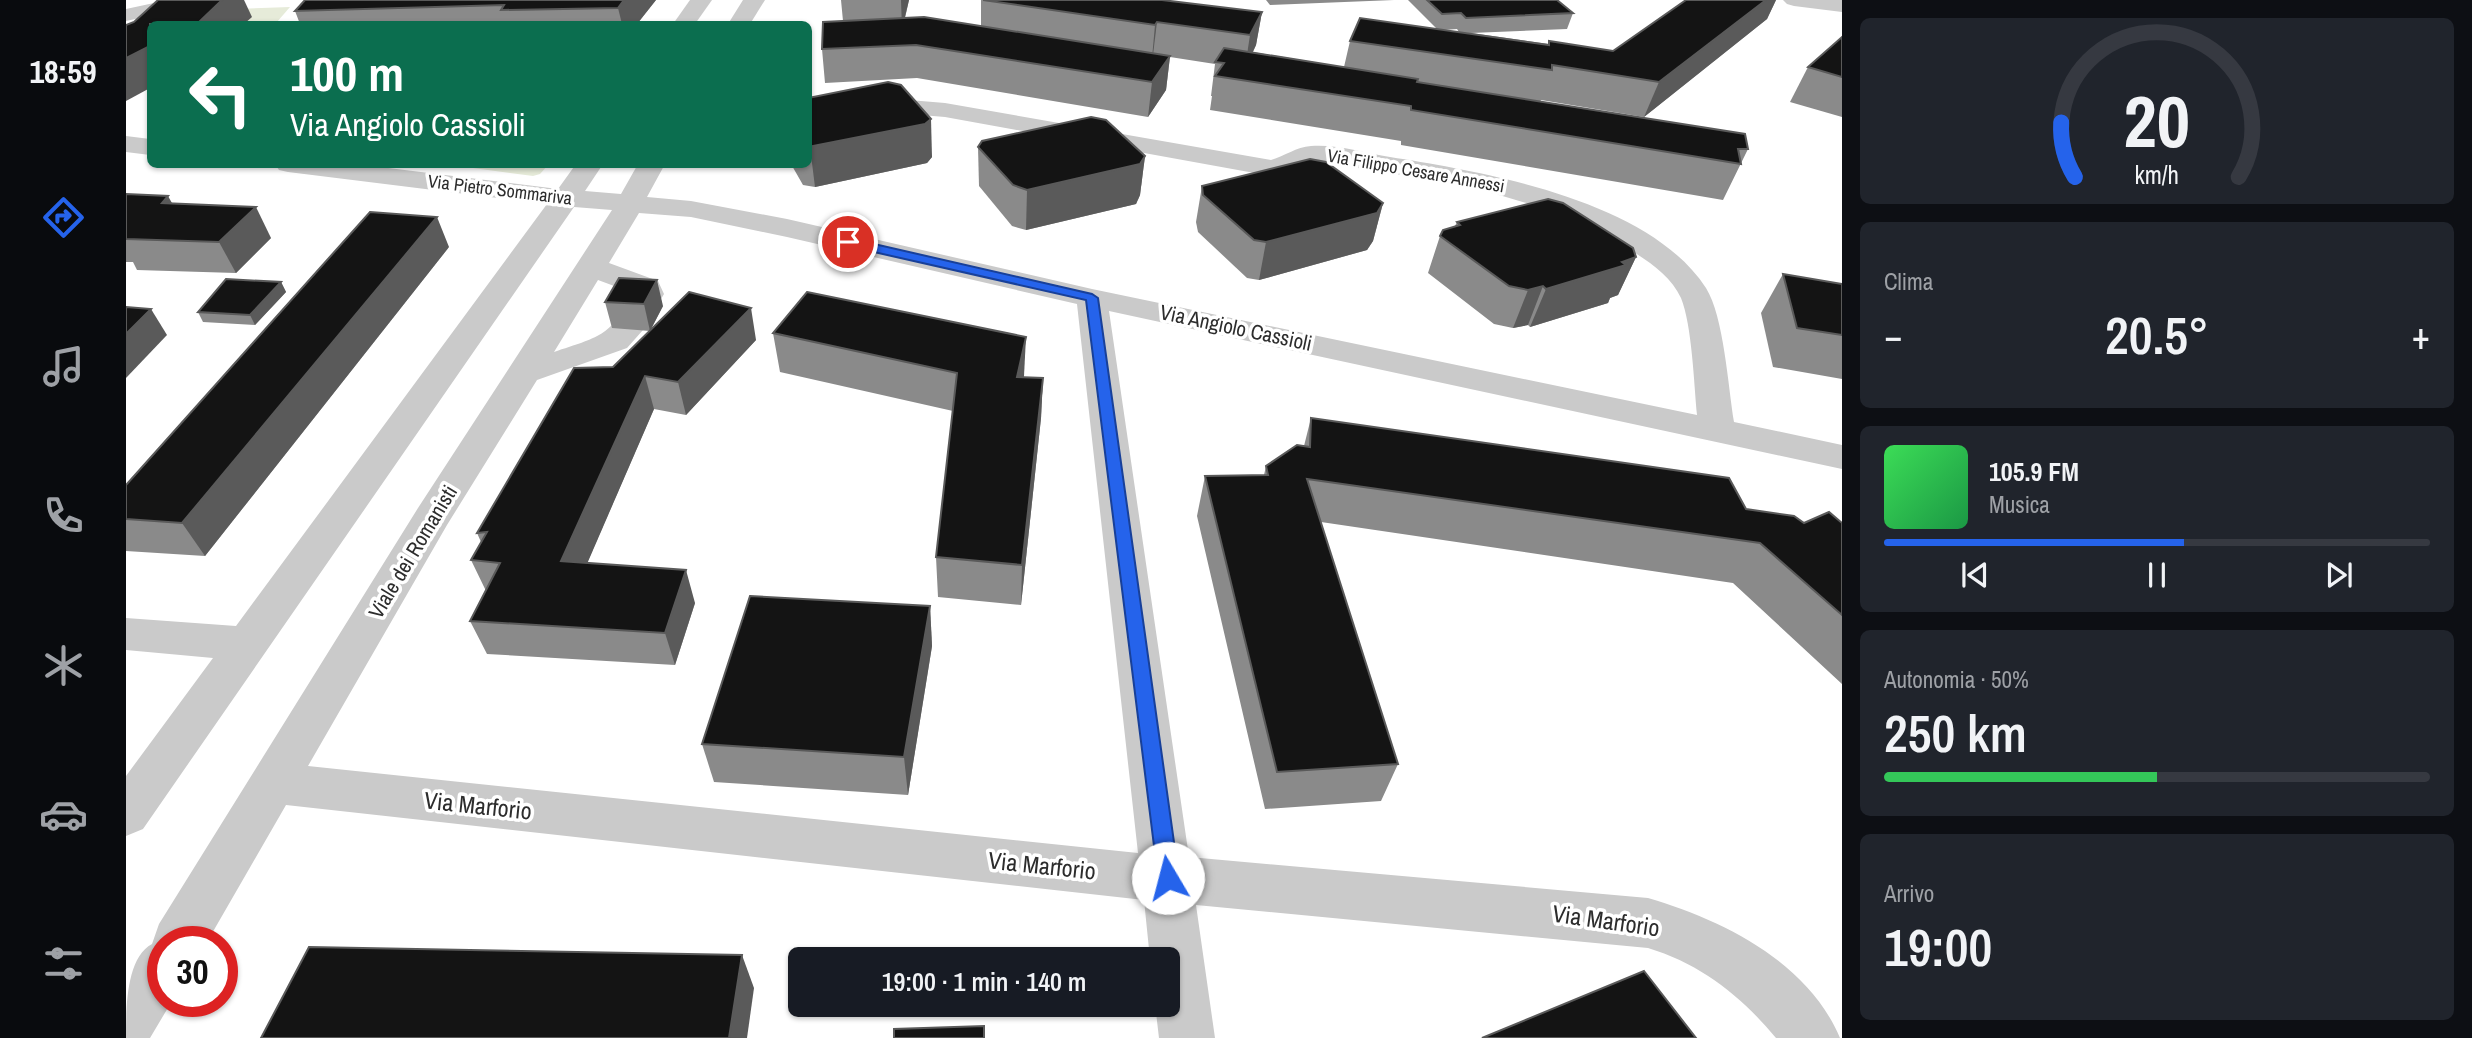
<!DOCTYPE html>
<html lang="it">
<meta charset="utf-8">
<style>
body{margin:0;font-family:"Archivo Narrow",sans-serif;background:#20242c;color:#f1f3f6;height:100vh;display:flex;flex-direction:column;font-size:26px;white-space:nowrap}
*{box-sizing:border-box;margin:0}
p{font-size:23px;color:#9ea1a6}
.icon{flex:none;width:38px;height:38px;fill:none;stroke:currentColor;stroke-width:2;stroke-linecap:round;stroke-linejoin:round}
.map{position:relative;flex:1;overflow:hidden}
.details{display:flex;flex-direction:column;gap:18px;padding:18px;background:#0d0f14;width:630px}
.details>*{flex:none}
.hud{position:absolute;left:21px;top:21px;width:665px;height:147px;border-radius:10px;box-shadow:0 2px 5px #0004;background:#0b6e4f;color:#fff;overflow:hidden}
.speed{position:absolute;left:21px;top:926px;display:flex;gap:14px;font-size:35px;font-weight:700;text-align:center}
.speed>*{display:grid;place-content:center;width:91px;height:91px;border-radius:50%;background:#171b24;box-shadow:0 2px 5px #0004;line-height:1}
.speed .limit{border:10px solid #d22;background:#fff;color:#111}
.pin{position:absolute;display:grid;place-items:center;width:60px;height:60px;color:#fff;margin:-30px;border:4px solid #fff;border-radius:50%;box-shadow:0 2px 7px #0007}
.me{position:absolute;width:77px;margin:-38px;rotate:352deg;stroke-linejoin:round;filter:drop-shadow(0 0 5px #0008)}
.turn{display:flex;align-items:center;gap:24px;height:147px;padding:0 28px;font-size:32px}
.turn .icon{width:91px;height:91px;stroke-width:2.5}
.turn b{display:block;font-size:49px;line-height:60px}
.big{font-size:52px;font-weight:600;line-height:1.1}
.details .tile{flex:1;display:flex;flex-direction:column;justify-content:center;gap:10px;min-width:0;padding:0 24px;border-radius:10px;background:#20242c}
.details .dial{align-items:center;gap:0}
.dial svg{height:182px;overflow:visible;fill:none;stroke:#363941;stroke-width:7;stroke-linecap:round;text-anchor:middle}
.dial text{fill:#f1f3f6;stroke:none}
.song{display:flex;align-items:center;gap:21px}
.cover{width:84px;height:84px;border-radius:10px;background:linear-gradient(135deg,hsl(130 70% 55%),hsl(140 70% 35%))}
.played{height:7px;border-radius:4px;background:linear-gradient(90deg,#2563eb 55%,#363941 55%)}
.keys{display:flex;justify-content:space-around;direction:ltr}
.heat{display:flex;justify-content:space-between;align-items:center;font-size:38px;direction:ltr}
.charge{height:10px;border-radius:5px;background:linear-gradient(90deg,#34c759 50%,#363941 0)}
.trip{position:absolute;left:662px;top:947px;width:392px;height:70px;border-radius:10px;background:#171b24;box-shadow:0 2px 5px #0004;font-weight:600;line-height:70px;text-align:center}
main{display:flex;flex:1;min-height:0}
.menu{display:flex;flex-direction:column;width:126px;justify-content:space-around;align-items:center;background:#090b0e;color:#9ea1a6}
.menu .icon{width:49px;height:49px}
.menu .active{color:#2563eb}
.menu b{font-size:32px;color:#f1f3f6}
.map>svg:first-child{display:block}
</style>
<main>
<nav class="menu">
<b>18:59</b>
<svg class="icon active" aria-label="directions" viewBox="0 0 24 24"><path d="M12 3l9 9-9 9-9-9zM9 14v-3h6M13 9l2 2-2 2"/></svg>
<svg class="icon" aria-label="music" viewBox="0 0 24 24"><path d="M9 18V5l10-2v13"/><circle cx="6" cy="18" r="3"/><circle cx="16" cy="16" r="3"/></svg>
<svg class="icon" aria-label="phone" viewBox="0 0 24 24"><path d="M5 4h4l2 5-3 2q2 4 5 5l2-3 5 2v4C11 20 4 13 5 4z"/></svg>
<svg class="icon" aria-label="climate" viewBox="0 0 24 24"><path d="M12 3v18M4 7l16 10M4 17L20 7"/></svg>
<svg class="icon" aria-label="car" viewBox="0 0 24 24"><path d="M5 17H2v-5l4-1 3-4h7l3 4 3 1v5h-3M9 17h6M6 11h13"/><circle cx="7" cy="17" r="2"/><circle cx="17" cy="17" r="2"/></svg>
<svg class="icon" aria-label="filters" viewBox="0 0 24 24"><path d="M4 7h16M4 17h16"/><circle cx="9" cy="7" r="2"/><circle cx="15" cy="17" r="2"/></svg>
</nav>
<div class="map">
<svg width="1716" height="1038" viewBox="0 0 1716 1038">
<rect width="100%" height="100%" fill="#fff"/>
<!-- green -->
<g fill="#e6ebd9">
<path d="M 164,7 L 151,22 L 39,24 L 82,10 Z"/>
<path d="M 325,165 L 422,165 L 414,174 L 407,176 Z"/>
</g>
<g fill="none" stroke-linecap="round" stroke-linejoin="round">
<!-- minor -->
<g fill="#cacaca" fill-rule="evenodd">
<path d="M 42,0 L 84,0 L 80,4 L 0,21 L 0,9 Z"/>
<path d="M 564,0 L 586,0 L 569,24 L 547,24 Z"/>
<path d="M 617,0 L 639,0 L 624,24 L 602,24 Z"/>
<path d="M 1657,0 L 1716,0 L 1716,12 L 1668,6 L 1661,4 Z"/>
<path d="M 682,98 L 759,98 L 819,103 L 1145,160 C 1159,156 1170,147 1185,146 C 1210,144 1239,153 1264,157 C 1359,172 1523,200 1580,288 C 1598,317 1602,386 1608,422 L 1716,445 L 1716,469 L 983,311 L 1063,857 L 1522,898 C 1597,920 1682,962 1714,1038 L 1650,1038 C 1615,996 1575,964 1522,948 L 1070,905 L 1089,1038 L 1033,1038 L 1029,1004 L 1041,1004 L 1041,959 L 1024,959 L 1018,900 L 160,805 L 81,942 L 37,942 L 37,1001 L 46,1001 L 24,1038 L 0,1038 C 0,1008 0,958 26,944 L 33,924 L 292,508 L 486,210 L 448,207 L 17,829 L 0,836 L 0,776 L 87,658 L 0,650 L 0,618 L 110,626 L 421,204 L 162,172 L 153,170 L 149,164 L 230,164 L 432,189 L 450,164 L 477,164 L 459,191 L 495,194 L 512,164 L 539,164 L 521,197 L 565,201 L 661,219 L 966,289 L 1571,415 C 1568,384 1566,325 1555,298 C 1544,274 1518,258 1496,245 C 1403,190 1299,179 1194,162 C 1177,162 1162,173 1145,176 L 819,117 L 759,112 L 682,112 ZM 513,213 L 565,217 L 661,237 L 951,304 L 1012,853 L 182,766 L 321,525 L 411,380 L 501,348 L 517,330 L 538,294 L 532,281 L 483,263 ZM 472,280 L 507,293 C 485,337 472,337 428,352 Z"/>
<path d="M 0,136 L 24,139 L 24,155 L 0,152 Z"/>
</g>
</g>
<!-- wall -->
<g fill="#8a8a8a" fill-rule="evenodd">
<path d="M 179,0 L 530,0 L 511,24 L 174,24 L 169,11 Z"/>
<path d="M 715,0 L 783,0 L 779,18 L 855,26 L 855,0 L 1136,12 L 1130,45 L 1127,52 L 1218,67 L 1224,41 L 1310,28 L 1282,0 L 1431,0 L 1447,13 L 1441,29 L 1345,33 L 1422,44 L 1423,41 L 1487,51 L 1560,0 L 1650,0 L 1641,19 L 1518,117 L 1415,100 L 1414,102 L 1622,149 L 1597,200 L 1275,145 L 1275,141 L 1084,110 L 1086,96 L 1085,96 L 1089,64 L 1044,57 L 1040,90 L 1022,117 L 791,78 L 699,83 L 696,49 L 717,21 ZM 1331,29 L 1333,32 L 1318,30 Z"/>
<path d="M 1140,0 L 1268,0 L 1144,5 Z"/>
<path d="M 1716,37 L 1716,117 L 1664,102 L 1682,67 Z"/>
<path d="M 682,98 L 806,157 L 801,163 L 689,187 L 677,185 L 665,164 L 682,164 Z"/>
<path d="M 852,147 L 1019,156 L 1014,195 L 1010,204 L 900,230 L 886,226 L 853,186 Z"/>
<path d="M 1076,186 L 1257,203 L 1247,241 L 1241,250 L 1133,280 L 1121,278 L 1072,232 L 1070,222 Z"/>
<path d="M 0,194 L 46,203 L 145,238 L 110,273 L 11,270 L 7,262 L 0,262 Z"/>
<path d="M 1331,222 L 1510,257 L 1492,295 L 1484,298 L 1482,303 L 1404,327 L 1402,325 L 1387,328 L 1368,324 L 1302,273 L 1314,236 L 1329,226 Z"/>
<path d="M 323,247 L 79,556 L 0,551 L 0,485 Z"/>
<path d="M 1657,274 L 1716,284 L 1716,379 L 1647,367 L 1635,313 Z"/>
<path d="M 155,282 L 160,292 L 129,325 L 77,322 L 72,312 Z"/>
<path d="M 479,302 L 537,306 L 525,329 L 630,340 L 560,415 L 528,409 L 461,563 L 569,603 L 549,665 L 361,654 L 344,621 L 360,591 L 345,560 L 355,542 L 351,533 L 487,367 L 524,331 L 486,328 Z"/>
<path d="M 647,333 L 898,377 L 917,378 L 915,418 L 895,605 L 812,597 L 810,557 L 827,411 L 654,372 Z"/>
<path d="M 1185,418 L 1620,509 L 1678,523 L 1716,523 L 1716,684 L 1607,583 L 1195,522 L 1272,764 L 1255,801 L 1139,809 L 1071,516 L 1079,476 L 1138,475 L 1140,466 L 1178,446 Z"/>
<path d="M 804,606 L 806,646 L 782,795 L 588,782 L 576,744 Z"/>
</g>
<!-- shaded-wall -->
<g fill="#5a5a5a">
<path d="M 96,0 L 118,0 L 126,17 L 118,24 L 71,24 Z"/>
<path d="M 498,0 L 530,0 L 511,24 L 496,24 L 492,8 Z"/>
<path d="M 775,0 L 783,0 L 776,29 Z"/>
<path d="M 1640,0 L 1650,0 L 1641,19 L 1518,117 L 1533,82 Z"/>
<path d="M 1136,12 L 1130,45 L 1119,68 L 1124,35 Z"/>
<path d="M 1031,22 L 1027,55 L 1026,58 L 1029,25 Z"/>
<path d="M 24,46 L 24,88 L 0,101 L 0,58 Z"/>
<path d="M 1044,56 L 1040,90 L 1022,117 L 1026,82 Z"/>
<path d="M 805,119 L 806,157 L 801,163 L 689,187 L 684,147 Z"/>
<path d="M 1019,156 L 1014,195 L 1010,204 L 900,230 L 901,190 Z"/>
<path d="M 42,196 L 59,226 L 36,203 Z"/>
<path d="M 1257,203 L 1247,241 L 1241,250 L 1133,280 L 1140,242 Z"/>
<path d="M 130,207 L 145,238 L 110,273 L 93,242 Z"/>
<path d="M 311,217 L 323,247 L 79,556 L 56,523 Z"/>
<path d="M 1510,257 L 1492,295 L 1484,298 L 1482,303 L 1404,327 L 1420,289 Z"/>
<path d="M 531,280 L 537,306 L 524,331 L 518,304 Z"/>
<path d="M 155,282 L 160,292 L 129,325 L 124,315 Z"/>
<path d="M 1417,286 L 1402,325 L 1387,328 L 1402,290 Z"/>
<path d="M 625,308 L 630,340 L 560,415 L 552,382 Z"/>
<path d="M 25,309 L 41,335 L 0,378 L 0,334 Z"/>
<path d="M 900,337 L 898,376 L 890,416 L 891,377 Z"/>
<path d="M 519,376 L 528,409 L 448,594 L 435,561 Z"/>
<path d="M 917,378 L 915,418 L 895,605 L 896,565 Z"/>
<path d="M 560,570 L 569,603 L 549,665 L 539,633 Z"/>
<path d="M 804,606 L 806,646 L 782,795 L 778,757 Z"/>
<path d="M 616,955 L 628,988 L 621,1038 L 603,1038 Z"/>
</g>
<!-- building -->
<g fill="#141414" stroke="#5a5a5a" stroke-width="2">
<path d="M 32,0 L 96,0 L 71,24 L 24,24 L 24,46 L 0,58 L 0,25 L 8,22 Z"/>
<path d="M 179,0 L 498,0 L 492,8 L 375,10 L 378,5 L 169,11 Z"/>
<path d="M 857,0 L 1036,0 L 1136,12 L 1124,35 L 1031,22 L 1029,25 Z"/>
<path d="M 1301,0 L 1431,0 L 1447,13 L 1340,18 L 1335,13 L 1316,14 Z"/>
<path d="M 1560,0 L 1640,0 L 1533,82 L 1426,65 L 1426,70 L 1224,41 L 1234,18 L 1423,45 L 1423,41 L 1487,51 Z"/>
<path d="M 798,17 L 1044,56 L 1026,82 L 790,45 L 696,49 L 697,22 Z"/>
<path d="M 1716,37 L 1716,77 L 1682,67 Z"/>
<path d="M 1098,48 L 1292,79 L 1291,82 L 1619,134 L 1622,149 L 1612,149 L 1615,164 L 1285,110 L 1285,106 L 1089,76 L 1098,63 L 1089,62 Z"/>
<path d="M 762,82 L 775,85 L 805,119 L 799,124 L 682,147 L 682,98 Z"/>
<path d="M 965,117 L 980,120 L 1019,156 L 1014,164 L 901,190 L 887,185 L 852,147 L 856,141 Z"/>
<path d="M 1184,159 L 1200,162 L 1257,203 L 1251,213 L 1140,242 L 1128,240 L 1077,195 L 1076,186 Z"/>
<path d="M 0,194 L 42,196 L 36,203 L 130,207 L 93,242 L 0,239 Z"/>
<path d="M 1422,199 L 1437,203 L 1507,248 L 1510,257 L 1496,262 L 1500,265 L 1420,289 L 1417,286 L 1402,290 L 1383,286 L 1314,236 L 1317,230 L 1334,225 L 1331,222 Z"/>
<path d="M 244,212 L 311,217 L 56,523 L 0,519 L 0,485 Z"/>
<path d="M 1657,274 L 1716,284 L 1716,335 L 1671,328 Z"/>
<path d="M 493,278 L 531,280 L 518,304 L 479,302 Z"/>
<path d="M 100,279 L 155,282 L 124,315 L 72,312 Z"/>
<path d="M 563,292 L 625,308 L 552,382 L 519,376 L 435,561 L 560,570 L 539,633 L 344,621 L 374,563 L 345,560 L 361,532 L 351,533 L 448,368 L 487,367 Z"/>
<path d="M 681,292 L 900,337 L 891,377 L 917,378 L 896,565 L 810,557 L 831,373 L 647,333 Z"/>
<path d="M 0,307 L 25,309 L 0,334 Z"/>
<path d="M 1185,418 L 1603,478 L 1620,509 L 1668,516 L 1678,523 L 1703,512 L 1716,523 L 1716,615 L 1634,543 L 1181,479 L 1272,764 L 1151,772 L 1079,476 L 1142,475 L 1140,466 L 1171,445 L 1184,447 Z"/>
<path d="M 624,596 L 804,606 L 778,757 L 576,744 Z"/>
<path d="M 183,947 L 616,955 L 603,1038 L 135,1038 Z"/>
<path d="M 1518,971 L 1570,1038 L 1356,1038 Z"/>
<path d="M 858,1026 L 858,1038 L 768,1038 L 768,1029 Z"/>
</g>
<!-- route -->
<path fill="#2563eb" stroke="#184099" stroke-width="2" d="M 722,238 L 966,294 L 972,298 L 1053,878 L 1050,885 L 1042,888 L 1035,885 L 1032,878 L 960,300 L 717,245 L 717,239 Z"/>
<g text-anchor="middle" stroke-width="7" stroke-linejoin="round" paint-order="stroke">
<!-- far-street labels -->
<g font-size="18" fill="#2d2d2d" stroke="#fff">
<text transform="translate(1290 171) rotate(10)" y="6">Via Filippo Cesare Annessi</text>
<text transform="translate(374 190) rotate(7)" y="6">Via Pietro Sommariva</text>
</g>
<!-- street labels -->
<g font-size="21" fill="#2d2d2d" stroke="#fff">
<text transform="translate(1110 328) rotate(12)" y="7">Via Angiolo Cassioli</text>
<text transform="translate(287 552) rotate(-59)" y="7">Viale dei Romanisti</text>
</g>
<!-- near-street labels -->
<g font-size="24" fill="#2d2d2d" stroke="#fff">
<text transform="translate(352 806) rotate(6)" y="8">Via Marforio</text>
<text transform="translate(916 866) rotate(6)" y="8">Via Marforio</text>
<text transform="translate(1480 921) rotate(8)" y="8">Via Marforio</text>
</g>
</g>
</svg>
<div class="speed"><div class="limit">30</div></div>
<div class="pin" style="left:722px;top:242px;background:#d93025"><svg class="icon" aria-label="arrive" viewBox="0 0 24 24"><path d="M6 21V4h12l-3 4 3 4H6"/></svg></div>
<svg class="me" style="left:1042px;top:878px" viewBox="-20 -20 40 40"><circle r="19" fill="#fff"/><path d="M0-13L10 11 0 6-10 11z" fill="#2563eb"/></svg>
<div class="trip">19:00 · 1 min · 140 m</div>
<div class="hud">
<div class="turn"><svg class="icon" aria-label="left" viewBox="0 0 24 24"><path d="M17 20v-9H6M10 6l-5 5 5 5"/></svg><div><b>100 m</b>Via Angiolo Cassioli</div></div>
</div>
</div>
<section class="details">
<div class="tile dial"><svg viewBox="0 0 100 80">
<path d="M14 69A42 42 0 1 1 86 69"/>
<path d="M14 69A42 42 0 0 1 8 45" stroke="#2563eb"/>
<text x="50" y="56" font-size="32" font-weight="700">20</text>
<text x="50" y="72" font-size="11">km/h</text>
</svg></div>
<div class="tile"><p>Clima</p>
<div class="heat"><a>−</a><b class="big">20.5°</b><a>+</a></div>
</div>
<div class="tile">
<div class="song"><i class="cover"></i><div><b>105.9 FM</b><p>Musica</p></div></div>
<div class="played"></div>
<div class="keys"><svg class="icon" aria-label="previous" viewBox="0 0 24 24"><path d="M18 5L8 12l10 7zM5 5v14"/></svg><svg class="icon" aria-label="pause" viewBox="0 0 24 24"><path d="M8 5v14M16 5v14"/></svg><svg class="icon" aria-label="next" viewBox="0 0 24 24"><path d="M6 5l10 7-10 7zM19 5v14"/></svg></div>
</div>
<div class="tile"><p>Autonomia · 50%</p><b class="big">250 km</b><div class="charge"></div></div>
<div class="tile"><p>Arrivo</p><b class="big">19:00</b></div>
</section>
</main>
